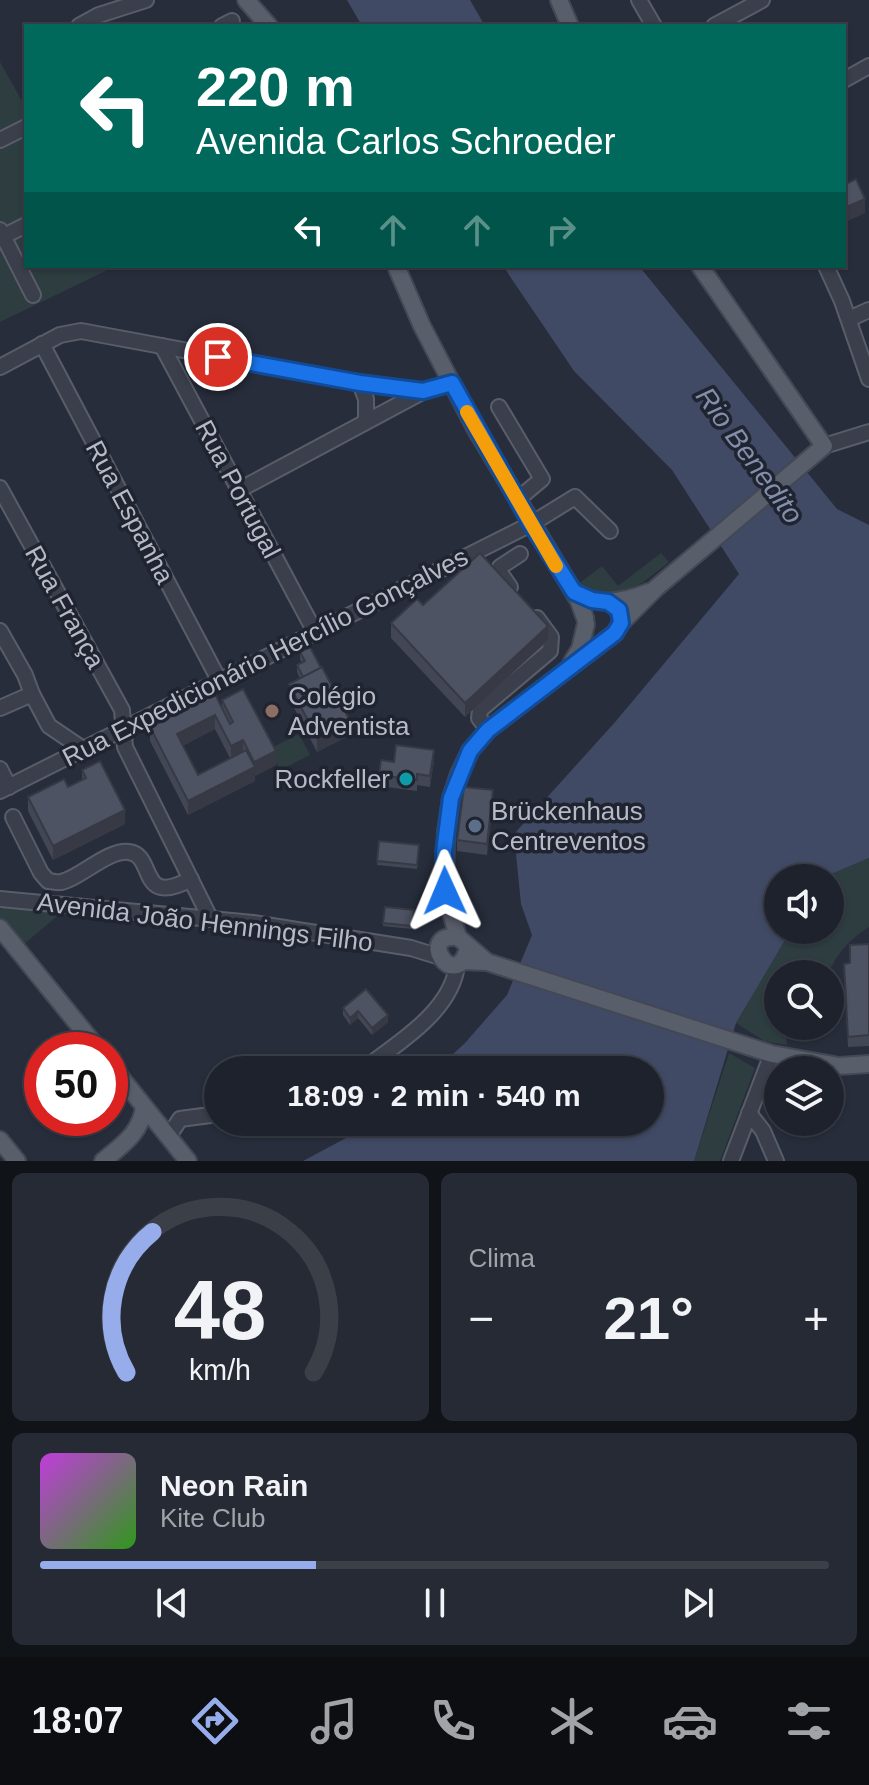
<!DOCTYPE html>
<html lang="pt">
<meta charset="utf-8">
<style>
body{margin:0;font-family:Helvetica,sans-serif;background:#252a34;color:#f1f3f6;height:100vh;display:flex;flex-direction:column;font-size:30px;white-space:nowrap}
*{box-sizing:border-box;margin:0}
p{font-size:26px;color:#a0a4a9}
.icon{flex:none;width:44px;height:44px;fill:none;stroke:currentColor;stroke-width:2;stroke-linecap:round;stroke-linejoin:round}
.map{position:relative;height:1161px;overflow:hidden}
.side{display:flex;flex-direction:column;gap:12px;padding:12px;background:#101318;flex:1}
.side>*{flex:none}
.hud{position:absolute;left:24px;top:24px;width:822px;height:244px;border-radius:0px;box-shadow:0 2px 6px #0004,0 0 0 2px #3b3f48;background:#00695c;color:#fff;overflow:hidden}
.tools{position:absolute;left:764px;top:864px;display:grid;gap:16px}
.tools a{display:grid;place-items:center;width:80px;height:80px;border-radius:50%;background:#1d222c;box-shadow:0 2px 6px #0004,0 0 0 2px #3b3f48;font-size:40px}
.speed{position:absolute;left:24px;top:1032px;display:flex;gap:16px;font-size:40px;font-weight:700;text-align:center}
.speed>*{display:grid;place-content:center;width:104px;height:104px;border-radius:50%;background:#1d222c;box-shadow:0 2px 6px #0004,0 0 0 2px #3b3f48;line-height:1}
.speed .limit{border:12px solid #d22;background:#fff;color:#111}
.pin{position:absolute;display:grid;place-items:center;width:68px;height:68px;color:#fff;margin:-34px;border:4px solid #fff;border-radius:50%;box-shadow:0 2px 8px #0007}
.me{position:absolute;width:88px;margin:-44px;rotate:359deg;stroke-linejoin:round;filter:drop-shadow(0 0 6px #0008)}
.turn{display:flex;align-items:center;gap:28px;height:168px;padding:0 40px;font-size:36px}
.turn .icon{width:104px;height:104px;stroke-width:2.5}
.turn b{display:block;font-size:56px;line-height:68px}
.lanes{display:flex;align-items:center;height:76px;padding:0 40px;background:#0003;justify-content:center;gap:40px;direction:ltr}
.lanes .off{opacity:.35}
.big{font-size:60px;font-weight:600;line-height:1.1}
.side .widget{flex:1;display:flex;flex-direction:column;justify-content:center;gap:12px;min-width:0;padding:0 28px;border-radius:12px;background:#252a34}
.side .dial{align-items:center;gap:0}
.dial svg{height:208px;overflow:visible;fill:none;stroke:#3b3f48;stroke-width:7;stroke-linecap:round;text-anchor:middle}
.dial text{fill:#f1f3f6;stroke:none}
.song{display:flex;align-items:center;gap:24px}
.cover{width:96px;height:96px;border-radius:12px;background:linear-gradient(135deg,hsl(290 70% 55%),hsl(110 70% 35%))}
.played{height:8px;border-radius:4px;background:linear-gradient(90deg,#97aceb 35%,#3b3f48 35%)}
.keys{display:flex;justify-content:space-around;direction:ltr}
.heat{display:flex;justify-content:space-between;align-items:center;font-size:44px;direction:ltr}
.side .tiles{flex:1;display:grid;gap:12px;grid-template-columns:1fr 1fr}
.widget:last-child{grid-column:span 2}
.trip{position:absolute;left:204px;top:1056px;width:460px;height:80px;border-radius:40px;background:#1d222c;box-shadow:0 2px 6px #0004,0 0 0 2px #3b3f48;font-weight:600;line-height:80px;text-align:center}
.menu{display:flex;height:128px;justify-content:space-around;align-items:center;background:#0c0e12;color:#a0a4a9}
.menu .icon{width:56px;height:56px}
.menu .on{color:#97aceb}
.menu b{font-size:36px;color:#f1f3f6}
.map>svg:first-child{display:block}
</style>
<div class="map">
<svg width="869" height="1161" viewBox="0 0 869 1161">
<rect width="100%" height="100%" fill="#272d3b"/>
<!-- green -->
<g fill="#2d3d40">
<path d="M 0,62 L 26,108 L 26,266 L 116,266 L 0,322 Z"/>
<path d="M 661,553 L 669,562 C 635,589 622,603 577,585 L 602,566 L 618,586 Z"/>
<path d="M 299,734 L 310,755 L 280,770 L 269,749 Z"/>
<path d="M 869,858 L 869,927 C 850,939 837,953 828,974 L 778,974 L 778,1026 L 789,1026 L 786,1034 L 787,1045 L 764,1041 L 736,1023 L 791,930 L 830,930 L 830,878 L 821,878 L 823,876 Z"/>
<path d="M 3,907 L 62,912 L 23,945 L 0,919 L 0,910 Z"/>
<path d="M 729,1053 L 755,1068 L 720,1161 L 694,1161 Z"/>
</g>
<!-- water -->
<g fill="#404a64">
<path d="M 347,0 L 470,0 L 485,26 L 362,26 Z"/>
<path d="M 503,266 L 639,266 L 837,509 L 869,525 L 869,858 L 821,878 L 778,878 L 778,930 L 791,930 L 736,1023 L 694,1161 L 303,1161 L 376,1122 L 650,1122 L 650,1070 L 436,1070 L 465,1043 L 507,995 L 532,935 L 521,904 L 514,834 L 616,721 L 739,574 L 672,470 L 574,371 Z"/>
</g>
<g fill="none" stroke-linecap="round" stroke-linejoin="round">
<!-- minor casing -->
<g stroke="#585d69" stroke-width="18">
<g id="minor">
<path d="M 639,0 L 654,26"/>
<path d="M 79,26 L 99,15 L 146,0"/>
<path d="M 222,26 L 232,21"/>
<path d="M 714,26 L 762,0"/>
<path d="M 844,80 L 869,66"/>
<path d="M 0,140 L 26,127"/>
<path d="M 0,230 L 33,295"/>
<path d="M 0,238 L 26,225"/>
<path d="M 826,266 L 842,301 L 869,379"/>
<path d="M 849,319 L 869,310"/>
<path d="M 42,344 L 219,680"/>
<path d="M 162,346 L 315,632"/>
<path d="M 0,367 L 60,335 L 81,331 L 360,383 L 423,391 L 452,383"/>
<path d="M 360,383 L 366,399 L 366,421"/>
<path d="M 499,407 L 542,479 L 517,500"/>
<path d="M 824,446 L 869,432"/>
<path d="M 0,488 L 122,710 L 125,747 L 210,918"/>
<path d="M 239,490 L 422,392"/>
<path d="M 510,587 L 499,571 L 500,567 L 520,554"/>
<path d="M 0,631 L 25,675 L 32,694 L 0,708"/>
<path d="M 32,694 L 49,726 L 83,749"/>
<path d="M 488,730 L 479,718 L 480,710 L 550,651 L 551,637 L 537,618"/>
<path d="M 0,769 L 9,787"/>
<path d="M 0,791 L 531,524 L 575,497 L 610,531"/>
<path d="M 13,817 L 41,873 L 48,881 C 52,881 57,883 61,882 C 79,879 108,849 129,852 C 156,855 137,908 191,879"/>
<path d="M 0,899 L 253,923 L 411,948 L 440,957"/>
<path d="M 362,1070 C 397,1044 452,1011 457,965"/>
<path d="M 749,1113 L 763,1131 L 776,1161"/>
<path d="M 169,1136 L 180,1119 L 218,1114"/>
<path d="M 731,1161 L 772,1054"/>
</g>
</g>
<!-- major casing -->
<g stroke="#434854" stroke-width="20">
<g id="major">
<path d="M 246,0 L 269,26"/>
<path d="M 559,0 L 570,26"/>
<path d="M 396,266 L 422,326 L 475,428 L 579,601 L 585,618"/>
<path d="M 574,592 C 596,607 625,602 649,592"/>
<path d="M 572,662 L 580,649 L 586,624"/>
<path d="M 0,928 L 99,1050"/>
<path d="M 458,937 C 416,933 453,991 467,952"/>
<path d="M 464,961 L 487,962 L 772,1054 L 839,1066 L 869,1064"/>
<path d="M 487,962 L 458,937 L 445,891 L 446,832 L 451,798 L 459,774 L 470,751 L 488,730 L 615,633 L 621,623 L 656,588 L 824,446 L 700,266"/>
<path d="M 110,1064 L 188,1161"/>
<path d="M 0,1140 L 17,1161"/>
<path d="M 103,1161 C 122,1145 141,1133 144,1107"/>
</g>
</g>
<!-- minor -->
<use href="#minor" stroke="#3a3f4b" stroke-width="14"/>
<!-- major -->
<use href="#major" stroke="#595e6b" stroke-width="16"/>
</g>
<!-- wall -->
<g fill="#434755" fill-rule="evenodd">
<path d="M 423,605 L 548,640 L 465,717 L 391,638 L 391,623 Z"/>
<path d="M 305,647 L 350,735 L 317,752 L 289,698 L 289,684 L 300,678 L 297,672 L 297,665 L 302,663 L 300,659 L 300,652 L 305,650 Z"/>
<path d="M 222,700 L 276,765 L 255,776 L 255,781 L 188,815 L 150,741 L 150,727 L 222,708 ZM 215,729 L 230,758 L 198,775 L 182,746 Z"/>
<path d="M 434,761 L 430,787 L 417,785 L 417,791 L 379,786 L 379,775 L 394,762 Z"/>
<path d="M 82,770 L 125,824 L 53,860 L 28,811 L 28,797 L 68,787 L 82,780 Z"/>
<path d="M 493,801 L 487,855 L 457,851 L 457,840 Z"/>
<path d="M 379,841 L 419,845 L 417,869 L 377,865 Z"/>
<path d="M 385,907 L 414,910 L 412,929 L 383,926 Z"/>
<path d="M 869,944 L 869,1046 L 848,1047 L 844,974 L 850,963 Z"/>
<path d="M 343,1008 L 388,1015 L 388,1022 L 372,1035 L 358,1018 L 350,1025 L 343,1015 Z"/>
<path d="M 120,1114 L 103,1128 L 95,1118 L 110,1118 Z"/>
</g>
<!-- shaded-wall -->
<g fill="#373a45">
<path d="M 865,199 L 865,213 L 844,223 L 844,208 Z"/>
<path d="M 548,626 L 548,640 L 465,717 L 465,703 Z"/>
<path d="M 215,715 L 215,729 L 177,749 L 177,734 Z"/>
<path d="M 350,721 L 350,735 L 317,752 L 317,738 Z"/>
<path d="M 243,740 L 243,754 L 231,760 L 231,746 Z"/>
<path d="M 434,750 L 434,761 L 430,787 L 430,776 Z"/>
<path d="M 276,751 L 276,765 L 255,776 L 255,781 L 188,815 L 188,801 L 254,767 L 254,762 Z"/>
<path d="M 493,790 L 493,801 L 487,855 L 487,844 Z"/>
<path d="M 125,810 L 125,824 L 53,860 L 53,846 Z"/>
<path d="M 358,1011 L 358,1018 L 350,1025 L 350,1018 Z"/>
<path d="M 388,1015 L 388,1022 L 372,1035 L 372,1028 Z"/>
<path d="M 120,1103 L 120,1114 L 103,1128 L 103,1118 L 110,1118 L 110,1111 Z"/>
</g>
<!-- building -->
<g fill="#4e5363" stroke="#373a45" stroke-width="2">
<path d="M 856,179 L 865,199 L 844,208 L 844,185 Z"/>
<path d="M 480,553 L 548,626 L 465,703 L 391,623 L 417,599 L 423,605 Z"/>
<path d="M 309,645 L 321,668 L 303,677 L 297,665 L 305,661 L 300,652 L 306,649 L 305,647 Z"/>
<path d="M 322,667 L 350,721 L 317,738 L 289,684 Z"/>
<path d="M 243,689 L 276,751 L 254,762 L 243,740 L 231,746 L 215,715 L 177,734 L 198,775 L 246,750 L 255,767 L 188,801 L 150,727 L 215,694 L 230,724 L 233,722 L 222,700 Z"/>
<path d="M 396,745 L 434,750 L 430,776 L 417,774 L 417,780 L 379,775 L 381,760 L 394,762 Z"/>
<path d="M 100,761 L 125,810 L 53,846 L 28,797 L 64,779 L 68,787 L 86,778 L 82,770 Z"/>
<path d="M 464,787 L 493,790 L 487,844 L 457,840 Z"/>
<path d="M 379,841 L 419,845 L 417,865 L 377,861 Z"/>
<path d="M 385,907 L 414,910 L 412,926 L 383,923 Z"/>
<path d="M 869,944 L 869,1035 L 848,1037 L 844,964 L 850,963 L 850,945 Z"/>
<path d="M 366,989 L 388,1015 L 372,1028 L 358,1011 L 350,1018 L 343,1008 Z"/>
<path d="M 110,1092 L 120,1103 L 110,1111 Z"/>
</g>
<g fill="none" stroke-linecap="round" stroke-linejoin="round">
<!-- route casing -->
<g stroke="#114b97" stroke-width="20">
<path id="route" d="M 218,357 L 360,383 L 423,391 L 452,383 L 531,524 L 574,592 L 592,600 L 608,602 L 619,610 L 621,623 L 615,633 L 488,730 L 470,751 L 451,798 L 444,852 L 445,891"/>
</g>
<!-- route -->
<use href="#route" stroke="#1a73e8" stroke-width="14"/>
<!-- slow -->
<path stroke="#f59e0b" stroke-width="14" d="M 467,412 L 556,566"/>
</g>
<!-- markers -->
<circle fill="#8d6e63" stroke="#1f2430" stroke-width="3" cx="272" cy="711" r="8"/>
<circle fill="#0f9aa8" stroke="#1f2430" stroke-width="3" cx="406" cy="779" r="8"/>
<circle fill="#5c6f8a" stroke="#1f2430" stroke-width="3" cx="475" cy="826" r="8"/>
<g text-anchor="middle" stroke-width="7" stroke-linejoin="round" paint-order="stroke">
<!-- street labels -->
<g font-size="26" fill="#b6bac6" stroke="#1f2430">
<text transform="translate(238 489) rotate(62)" y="9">Rua Portugal</text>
<text transform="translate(130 512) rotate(62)" y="9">Rua Espanha</text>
<text transform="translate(65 607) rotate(61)" y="9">Rua França</text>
<text transform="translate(265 657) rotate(-27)" y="9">Rua Expedicionário Hercílio Gonçalves</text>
<text transform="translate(205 922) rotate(7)" y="9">Avenida João Hennings Filho</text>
</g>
<!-- poi labels -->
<g font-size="26" fill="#b6bac6" stroke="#1f2430" text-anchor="start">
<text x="288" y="705">Colégio<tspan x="288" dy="30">Adventista</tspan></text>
<text x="390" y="788" text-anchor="end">Rockfeller</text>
<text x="491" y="820">Brückenhaus<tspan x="491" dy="30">Centreventos</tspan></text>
</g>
<!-- water labels -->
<g font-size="28" font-style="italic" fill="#828eaa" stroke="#1f2430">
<text transform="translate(750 455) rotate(54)" y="10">Rio Benedito</text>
</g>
</g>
</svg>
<div class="tools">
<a><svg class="icon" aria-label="sound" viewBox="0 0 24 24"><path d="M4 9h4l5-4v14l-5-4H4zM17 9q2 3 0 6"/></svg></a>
<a><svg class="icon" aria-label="search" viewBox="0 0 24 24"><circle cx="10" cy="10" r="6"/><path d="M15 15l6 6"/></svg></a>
<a><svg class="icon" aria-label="layers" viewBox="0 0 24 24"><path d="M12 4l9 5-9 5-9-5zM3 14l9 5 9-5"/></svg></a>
</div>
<div class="speed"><div class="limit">50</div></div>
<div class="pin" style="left:218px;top:357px;background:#d93025"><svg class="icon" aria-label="arrive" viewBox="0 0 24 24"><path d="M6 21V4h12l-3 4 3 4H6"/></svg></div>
<svg class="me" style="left:445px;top:891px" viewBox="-20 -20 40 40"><path d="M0-17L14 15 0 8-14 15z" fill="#1a73e8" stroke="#fff" stroke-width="4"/></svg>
<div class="trip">18:09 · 2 min · 540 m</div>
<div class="hud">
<div class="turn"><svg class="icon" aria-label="left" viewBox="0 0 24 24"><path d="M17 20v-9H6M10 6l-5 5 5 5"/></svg><div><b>220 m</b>Avenida Carlos Schroeder</div></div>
<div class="lanes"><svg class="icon" aria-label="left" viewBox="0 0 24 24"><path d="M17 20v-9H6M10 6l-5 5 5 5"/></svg><svg class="icon off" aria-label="ahead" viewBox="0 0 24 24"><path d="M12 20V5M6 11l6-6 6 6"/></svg><svg class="icon off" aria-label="ahead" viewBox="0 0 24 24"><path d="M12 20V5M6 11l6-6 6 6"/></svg><svg class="icon off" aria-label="right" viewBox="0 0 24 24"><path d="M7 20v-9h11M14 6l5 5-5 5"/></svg></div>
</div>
</div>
<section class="side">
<div class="tiles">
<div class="widget dial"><svg viewBox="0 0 100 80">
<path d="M14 69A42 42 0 1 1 86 69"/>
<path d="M14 69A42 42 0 0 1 24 15" stroke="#97aceb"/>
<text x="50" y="56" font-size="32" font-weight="700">48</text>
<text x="50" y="72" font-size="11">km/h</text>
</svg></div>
<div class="widget"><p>Clima</p>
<div class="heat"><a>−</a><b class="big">21°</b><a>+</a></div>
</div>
<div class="widget">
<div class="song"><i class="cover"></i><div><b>Neon Rain</b><p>Kite Club</p></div></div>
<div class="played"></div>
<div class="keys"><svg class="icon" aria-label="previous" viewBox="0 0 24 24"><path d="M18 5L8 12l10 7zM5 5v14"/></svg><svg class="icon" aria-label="pause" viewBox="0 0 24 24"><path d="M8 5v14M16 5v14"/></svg><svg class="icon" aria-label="next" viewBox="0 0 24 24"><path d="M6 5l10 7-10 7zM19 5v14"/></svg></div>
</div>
</div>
</section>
<nav class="menu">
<b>18:07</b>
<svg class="icon on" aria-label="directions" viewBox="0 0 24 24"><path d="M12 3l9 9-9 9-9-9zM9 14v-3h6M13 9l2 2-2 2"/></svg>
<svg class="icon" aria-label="music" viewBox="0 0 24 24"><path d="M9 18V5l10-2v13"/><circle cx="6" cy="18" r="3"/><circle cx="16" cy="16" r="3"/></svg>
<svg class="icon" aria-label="phone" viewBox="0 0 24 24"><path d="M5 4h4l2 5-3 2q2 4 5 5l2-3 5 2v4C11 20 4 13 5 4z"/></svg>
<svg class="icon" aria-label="climate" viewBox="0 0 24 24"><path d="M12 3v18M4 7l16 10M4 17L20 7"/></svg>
<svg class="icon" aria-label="car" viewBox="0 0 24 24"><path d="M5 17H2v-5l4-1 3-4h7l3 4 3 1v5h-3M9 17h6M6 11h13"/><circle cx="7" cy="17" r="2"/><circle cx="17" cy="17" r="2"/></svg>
<svg class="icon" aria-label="filters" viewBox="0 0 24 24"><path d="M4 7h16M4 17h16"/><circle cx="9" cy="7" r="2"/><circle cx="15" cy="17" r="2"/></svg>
</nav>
